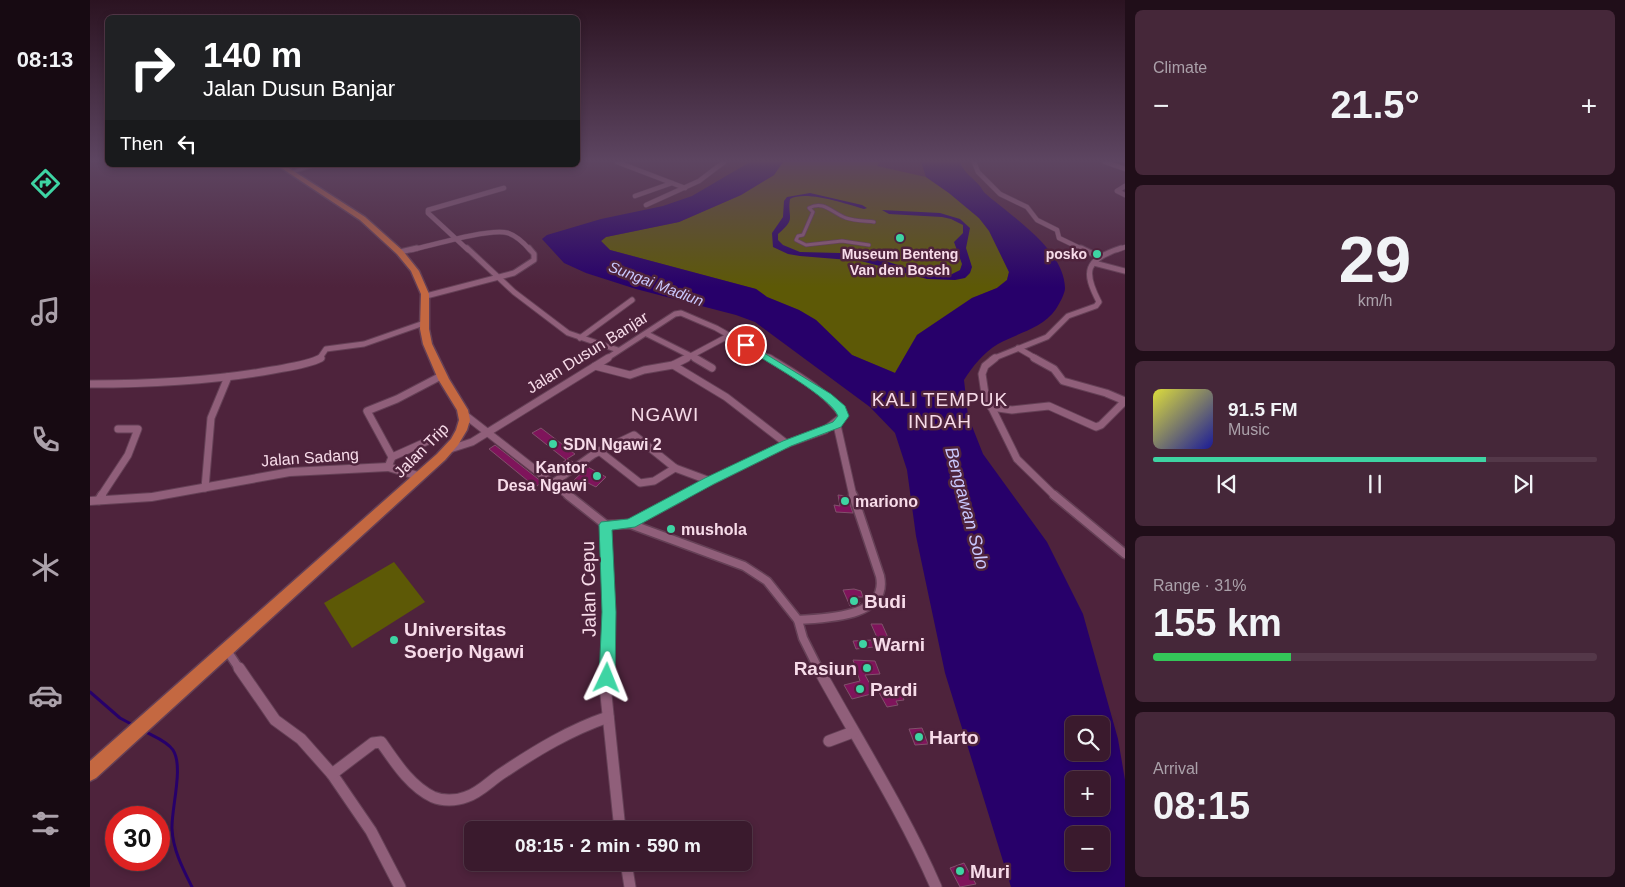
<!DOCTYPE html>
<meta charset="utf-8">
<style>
body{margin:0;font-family:Helvetica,sans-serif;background:#452739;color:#f1f3f6;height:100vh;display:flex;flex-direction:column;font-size:19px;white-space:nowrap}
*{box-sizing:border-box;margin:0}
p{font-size:16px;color:#aba1aa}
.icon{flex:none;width:28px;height:28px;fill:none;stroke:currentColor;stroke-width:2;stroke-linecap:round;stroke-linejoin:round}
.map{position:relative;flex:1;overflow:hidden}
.details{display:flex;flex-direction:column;gap:10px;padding:10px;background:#200e19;width:500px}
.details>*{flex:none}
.hud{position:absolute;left:15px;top:15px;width:475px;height:152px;border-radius:8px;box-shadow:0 2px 8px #0003,0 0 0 1px #543849;background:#202124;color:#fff;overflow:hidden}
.tools{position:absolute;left:975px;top:716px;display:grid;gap:10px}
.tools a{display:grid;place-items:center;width:45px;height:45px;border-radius:8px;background:#3a1a2d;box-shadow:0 2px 8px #0003,0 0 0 1px #543849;font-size:25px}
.speed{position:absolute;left:15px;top:806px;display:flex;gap:10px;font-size:25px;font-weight:700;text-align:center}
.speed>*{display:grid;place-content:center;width:65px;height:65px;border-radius:50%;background:#3a1a2d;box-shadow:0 2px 8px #0003,0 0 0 1px #543849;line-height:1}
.speed .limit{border:8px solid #d22;background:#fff;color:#111}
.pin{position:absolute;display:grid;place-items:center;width:42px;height:42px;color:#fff;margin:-21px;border:2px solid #fff;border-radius:50%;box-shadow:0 1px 5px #0007}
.me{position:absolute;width:55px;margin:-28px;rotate:2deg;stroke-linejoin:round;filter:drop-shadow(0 0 4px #0008)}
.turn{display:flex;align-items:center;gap:18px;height:105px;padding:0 15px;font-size:22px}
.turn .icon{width:65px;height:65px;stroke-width:2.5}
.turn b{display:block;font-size:35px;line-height:42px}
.then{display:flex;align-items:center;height:48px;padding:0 15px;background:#0003;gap:10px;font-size:19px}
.big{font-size:38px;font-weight:700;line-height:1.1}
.details .tile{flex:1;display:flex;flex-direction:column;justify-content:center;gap:8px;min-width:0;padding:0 18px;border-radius:8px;background:#452739}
.details .dial{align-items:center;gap:0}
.dial b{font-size:65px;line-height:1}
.song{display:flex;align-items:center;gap:15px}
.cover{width:60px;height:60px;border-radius:8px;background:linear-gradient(135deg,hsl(60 70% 55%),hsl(240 70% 35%))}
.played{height:5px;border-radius:2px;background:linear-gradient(90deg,#3ed4a3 75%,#543849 75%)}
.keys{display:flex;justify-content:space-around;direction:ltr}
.heat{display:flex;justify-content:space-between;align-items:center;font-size:28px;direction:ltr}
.charge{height:8px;border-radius:4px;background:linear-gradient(90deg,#34c759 31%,#543849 0)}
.trip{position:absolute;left:374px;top:821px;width:288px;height:50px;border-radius:8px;background:#3a1a2d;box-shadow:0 2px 8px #0003,0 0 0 1px #543849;font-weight:700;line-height:50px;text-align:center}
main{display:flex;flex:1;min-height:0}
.tab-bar{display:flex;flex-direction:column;width:90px;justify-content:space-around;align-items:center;background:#170a12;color:#aba1aa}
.tab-bar .icon{width:35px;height:35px}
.tab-bar .on{color:#3ed4a3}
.tab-bar b{font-size:22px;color:#f1f3f6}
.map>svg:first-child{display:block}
</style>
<main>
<nav class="tab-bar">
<b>08:13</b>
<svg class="icon on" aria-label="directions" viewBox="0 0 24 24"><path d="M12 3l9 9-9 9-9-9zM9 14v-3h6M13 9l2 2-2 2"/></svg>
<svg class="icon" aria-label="music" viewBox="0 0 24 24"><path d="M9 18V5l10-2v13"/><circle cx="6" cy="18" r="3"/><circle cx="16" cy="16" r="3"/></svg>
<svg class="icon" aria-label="phone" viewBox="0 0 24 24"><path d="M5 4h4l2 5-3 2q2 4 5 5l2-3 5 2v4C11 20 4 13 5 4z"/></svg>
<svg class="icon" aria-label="climate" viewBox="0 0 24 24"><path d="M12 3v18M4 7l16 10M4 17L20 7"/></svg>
<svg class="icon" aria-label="car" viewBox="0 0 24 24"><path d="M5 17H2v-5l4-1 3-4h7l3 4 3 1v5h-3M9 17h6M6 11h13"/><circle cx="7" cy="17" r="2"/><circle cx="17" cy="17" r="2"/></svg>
<svg class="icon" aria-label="filters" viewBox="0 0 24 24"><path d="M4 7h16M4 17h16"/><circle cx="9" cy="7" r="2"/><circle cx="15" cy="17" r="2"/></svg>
</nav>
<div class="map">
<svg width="1035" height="887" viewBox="0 0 1035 887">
<rect width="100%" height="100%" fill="#4e233c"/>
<!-- green -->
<g fill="#5d5906">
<path d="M 693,162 L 790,162 L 787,166 L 836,177 L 859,193 L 889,218 L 900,231 L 919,272 L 917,280 L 907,288 L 882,298 L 827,335 L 805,373 L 762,355 L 726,320 L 709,310 L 677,297 L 666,289 L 520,250 L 511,241 L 516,237 L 589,222 L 651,195 L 684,175 Z"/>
<path d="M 304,562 L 335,602 L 262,648 L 234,603 Z"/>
</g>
<!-- water -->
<g fill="#27006a" fill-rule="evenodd">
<path d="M 660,162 L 693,162 L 684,175 L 651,195 L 589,222 L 516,237 L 511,241 L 520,250 L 666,289 L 677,297 L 709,310 L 726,320 L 762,355 L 805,373 L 827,335 L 882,298 L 907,288 L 917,280 L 919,272 L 899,231 L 889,218 L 859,193 L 836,177 L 831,162 L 870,162 C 874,173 882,177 889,185 C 892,188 893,192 896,194 C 922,217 974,249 975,288 C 975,294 969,304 966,309 C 952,329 927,333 908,344 C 893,353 883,366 874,380 L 878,416 L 893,454 L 957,542 L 993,614 L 1028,739 L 1035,780 L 1035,887 L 921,887 L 855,673 L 826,536 L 817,470 L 805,433 L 780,407 L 665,322 L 646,315 L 546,289 L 496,273 L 474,263 L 452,239 L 457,235 L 511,219 L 573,206 L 602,196 ZM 984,725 L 1011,725 L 1011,752 L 984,752 ZM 984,780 L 1011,780 L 1011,808 L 984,808 ZM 984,835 L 1011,835 L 1011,862 L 984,862 Z"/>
<path d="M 720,193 L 772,205 L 777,208 L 774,209 C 756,204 716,190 700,199 C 697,219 707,218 688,234 L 688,240 L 693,245 L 710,252 L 750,253 L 789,259 L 836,274 L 860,275 L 870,270 L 872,264 L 864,242 L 873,233 L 873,225 L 861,219 L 852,217 L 799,214 L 792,210 L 850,213 L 870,219 L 880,228 L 876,248 L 882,267 L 880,273 L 875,278 L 865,280 L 837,279 L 771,261 L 710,256 L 698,254 L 683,247 L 682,233 L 693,217 L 694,201 L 697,197 Z"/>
</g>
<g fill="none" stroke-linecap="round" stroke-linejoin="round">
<!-- stream -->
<g stroke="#27006a" stroke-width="3">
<path d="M 0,692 L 30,718 L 43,725"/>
<path d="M 54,731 C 63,736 77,741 83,750 C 94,767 81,809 82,829 C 83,850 93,869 102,887"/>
</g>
</g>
<!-- building -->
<g fill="#7f145b" stroke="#80516b">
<path d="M 451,428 L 485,454 L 477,459 L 483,462 L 469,472 L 464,469 L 476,460 L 442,433 Z"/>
<path d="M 405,445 L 452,482 L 447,486 L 438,481 L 399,449 Z"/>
<path d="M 498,467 L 516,477 L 506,487 L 494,481 L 490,484 L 484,480 Z"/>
<path d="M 748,495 L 757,496 L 763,513 L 746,512 L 744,505 L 750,506 Z"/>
<path d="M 764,589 L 771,591 L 773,597 L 768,597 L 770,603 L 760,606 L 753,590 Z"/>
<path d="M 781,624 L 792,624 L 800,642 L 789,642 Z"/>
<path d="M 781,640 L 784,647 L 766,649 L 763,641 Z"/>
<path d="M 763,660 L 785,661 L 790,674 L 775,675 L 785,693 L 762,699 L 754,685 L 770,681 Z"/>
<path d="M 798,687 L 800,689 L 809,688 L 814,700 L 806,701 L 808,705 L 797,707 L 787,689 Z"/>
<path d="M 832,728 L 838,744 L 825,745 L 819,729 Z"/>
<path d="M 874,863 L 880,874 L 886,884 L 870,887 L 860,868 Z"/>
</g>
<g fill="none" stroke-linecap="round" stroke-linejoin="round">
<!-- pedestrian casing -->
<g stroke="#654056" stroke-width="4.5">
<path id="pedestrian" d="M 779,245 L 752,241 L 716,245 L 706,240 L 708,236 L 713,235 L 723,212 L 719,208 C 734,200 742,213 756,218 C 765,221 775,221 784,222"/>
</g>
<!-- minor-far4 casing -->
<g stroke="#654056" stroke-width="5.5">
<g id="minor-far4">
<path d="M 527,162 L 595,188"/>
<path d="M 884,162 L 888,172 L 910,194 L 937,207 L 947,220 L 967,230 L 969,238 L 994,250"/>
<path d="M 1015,162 L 1035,169"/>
<path d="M 1035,186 L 1027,191 L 1035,195"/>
<path d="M 545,196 L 582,183"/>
<path d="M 556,205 L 609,181 L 634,162"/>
<path d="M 321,250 C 342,245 400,228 418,233 C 427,236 434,243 440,250"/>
<path d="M 378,250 L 338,213 L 338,210 L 414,188"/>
<path d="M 1027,250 L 1035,247"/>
</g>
</g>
<!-- minor-far3 casing -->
<g stroke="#654056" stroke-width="7">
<g id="minor-far3">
<path d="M 377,248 L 424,292 L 478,333 L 528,350"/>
<path d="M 991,248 L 1009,257"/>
<path d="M 310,252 L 327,248"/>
<path d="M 1004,263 L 1035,271"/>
<path d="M 336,296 L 424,273 L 444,260 L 444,254 L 439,248"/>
<path d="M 557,334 L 607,359"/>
<path d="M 490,338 L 542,300"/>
<path d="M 928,348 L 947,359"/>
<path d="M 229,359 L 236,349 L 274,344 L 334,323"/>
<path d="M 516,359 L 585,314 L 591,313 L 626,328 L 681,359"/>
<path d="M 595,359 L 640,335"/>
<path d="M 902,359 L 957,337 L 978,316 L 1006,306 L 1009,302 C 993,271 995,260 1031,248"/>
</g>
</g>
<!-- minor-far2 casing -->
<g stroke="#654056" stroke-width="9">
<g id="minor-far2">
<path d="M 605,358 L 622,368"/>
<path d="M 905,358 L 895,366 L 892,374 L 895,394 L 927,459 L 965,496"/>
<path d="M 583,365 L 636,397 L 697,444"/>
<path d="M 505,366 L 540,375 L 554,370 L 583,365 L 597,358"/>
<path d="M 0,384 C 61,384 123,381 183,370 C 199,367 217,365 231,358"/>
<path d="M 901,407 L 922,410 L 959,406 L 1006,427 L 1011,425 L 1035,401 L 1016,393 L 973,381 L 964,369 L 944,358"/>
<path d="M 375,415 L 479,496"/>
<path d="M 747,425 L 763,496"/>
<path d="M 360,449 L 382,442 L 518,358"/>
<path d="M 509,451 L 550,483 L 564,481 L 585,468"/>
<path d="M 302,457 L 340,440"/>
<path d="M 298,467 L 302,457 L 277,411 L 307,399 L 351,376"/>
<path d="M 463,483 L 504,454 L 544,435 L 585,468 L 620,481"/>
<path d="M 115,488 L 121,418 L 138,377"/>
<path d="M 11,496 L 38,455 L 48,429 L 28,429"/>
<path d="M 591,496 L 696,444 L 735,430 L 753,416 C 735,390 705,374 679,358"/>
</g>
</g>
<!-- minor-far1 casing -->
<g stroke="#654056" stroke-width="11">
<g id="minor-far1">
<path d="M 478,495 L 516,525"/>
<path d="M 964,495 L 1035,554"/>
<path d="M 9,500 L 12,495"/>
<path d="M 540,524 L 594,495"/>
<path d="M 516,525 L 540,524 L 654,566 L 677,581 L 708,620 L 713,638 L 729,670"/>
<path d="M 516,525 L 519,612 L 517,670"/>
<path d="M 708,620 C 735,618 799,618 790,576 L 763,495"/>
<path d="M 136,649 L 150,670"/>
</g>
</g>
<!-- minor casing -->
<g stroke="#654056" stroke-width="13">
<g id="minor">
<path d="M 149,668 L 185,720 L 211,739 L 242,774 L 281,831 L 310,887"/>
<path d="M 517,668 L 516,695 L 530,830"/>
<path d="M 728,668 C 768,741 813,811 846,887"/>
<path d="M 739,741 L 763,732"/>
<path d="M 242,774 L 283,743 L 291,742 C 305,762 320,786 343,797 C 352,801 366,801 376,797 C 390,793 402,779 414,772 C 447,750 480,730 518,717"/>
<path d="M 536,862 L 540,887"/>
</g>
</g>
<!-- secondary casing -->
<g stroke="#654056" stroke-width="2">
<g id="secondary">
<path d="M 220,165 L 229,165 L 201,174 L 198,172 Z"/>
<path d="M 298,463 L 332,473 L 333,476 L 332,479 L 328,480 L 298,471 L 200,476 L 62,501 L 0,505 L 0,497 L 62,493 L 200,468 Z"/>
</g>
</g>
<!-- trunk casing -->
<g stroke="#654056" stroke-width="3">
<path id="trunk" d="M 187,165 L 194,165 L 275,217 L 313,251 L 329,271 L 339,294 L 339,329 L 342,344 L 359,379 L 378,410 L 380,420 L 377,430 L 368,445 L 355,460 L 6,778 L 0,781 L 0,761 L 347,454 L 361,439 L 366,430 L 369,420 L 367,410 L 348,379 L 333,344 L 330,329 L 331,294 L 321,271 L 307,254 L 270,220 Z"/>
</g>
<!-- pedestrian -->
<use href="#pedestrian" stroke="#905f7a" stroke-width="3"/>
<!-- minor-far4 -->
<use href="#minor-far4" stroke="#905f7a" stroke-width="4.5"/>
<!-- minor-far3 -->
<use href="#minor-far3" stroke="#905f7a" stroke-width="5"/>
<!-- minor-far2 -->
<use href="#minor-far2" stroke="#905f7a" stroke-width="7"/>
<!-- minor-far1 -->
<use href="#minor-far1" stroke="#905f7a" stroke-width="8"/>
<!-- minor -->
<use href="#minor" stroke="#905f7a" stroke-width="11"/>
<!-- secondary -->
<use href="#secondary" fill="#905f7a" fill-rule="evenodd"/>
<!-- trunk -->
<use href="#trunk" fill="#c46841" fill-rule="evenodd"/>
</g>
<!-- sky -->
<linearGradient id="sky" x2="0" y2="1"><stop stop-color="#2b1321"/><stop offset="0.56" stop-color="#5d4561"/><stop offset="1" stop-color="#5d4561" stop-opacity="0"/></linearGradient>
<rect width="1035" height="287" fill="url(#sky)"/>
<!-- route -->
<path fill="#3ed4a3" stroke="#288a6a" d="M 656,342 L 741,394 L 755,406 L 759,416 L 751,427 L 701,446 L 624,484 L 545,527 L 522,530 L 526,612 L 525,678 L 522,683 L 517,685 L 511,683 L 509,678 L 512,612 L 509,525 L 511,522 L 538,519 L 615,478 L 693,441 L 743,422 L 748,416 C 741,397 672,359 653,347 L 653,343 Z"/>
<!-- markers -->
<g fill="#3ed4a3" stroke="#4e233c" stroke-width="2">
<circle cx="810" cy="238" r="5"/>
<circle cx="1007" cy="254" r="5"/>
<circle cx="463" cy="444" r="5"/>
<circle cx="507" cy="476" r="5"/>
<circle cx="755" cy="501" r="5"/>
<circle cx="581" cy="529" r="5"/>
<circle cx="764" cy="601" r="5"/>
<circle cx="304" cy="640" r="5"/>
<circle cx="773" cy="644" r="5"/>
<circle cx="777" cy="668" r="5"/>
<circle cx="770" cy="689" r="5"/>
<circle cx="829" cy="737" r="5"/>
<circle cx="870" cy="871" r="5"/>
</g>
<g text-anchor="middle" stroke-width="5" stroke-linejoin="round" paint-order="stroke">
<!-- far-poi labels -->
<g font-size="14" font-weight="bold" fill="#f7dbe9" stroke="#4e233c">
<text x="810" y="259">Museum Benteng<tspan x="810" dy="16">Van den Bosch</tspan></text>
<text x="997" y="259" text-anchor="end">posko</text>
</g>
<!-- far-water labels -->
<g font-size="15" font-style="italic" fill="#cac8fe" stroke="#4e233c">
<text transform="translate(566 284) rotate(21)" y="5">Sungai Madiun</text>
</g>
<!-- street labels -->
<g font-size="16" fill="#f7dbe9" stroke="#4e233c">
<text transform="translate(497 352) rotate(-32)" y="6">Jalan Dusun Banjar</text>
<text transform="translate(331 450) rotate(-45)" y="6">Jalan Trip</text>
<text transform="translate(220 457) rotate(-4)" y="6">Jalan Sadang</text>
</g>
<!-- poi labels -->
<g font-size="16" font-weight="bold" fill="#f7dbe9" stroke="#4e233c" text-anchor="start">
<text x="473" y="450">SDN Ngawi 2</text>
<text x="497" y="473" text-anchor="end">Kantor<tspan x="497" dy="18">Desa Ngawi</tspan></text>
<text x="765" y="507">mariono</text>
<text x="591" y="535">mushola</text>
</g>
<!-- water labels -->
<g font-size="18" font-style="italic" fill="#cac8fe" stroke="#4e233c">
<text transform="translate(877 508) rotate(75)" y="6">Bengawan Solo</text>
</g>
<!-- quarter labels -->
<g font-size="19" letter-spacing="1" fill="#f7dbe9" stroke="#4e233c">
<text x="850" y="406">KALI TEMPUK<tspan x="850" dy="22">INDAH</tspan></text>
<text x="575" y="421">NGAWI</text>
</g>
<!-- near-street labels -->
<g font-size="19" fill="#f7dbe9" stroke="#4e233c">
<text transform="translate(498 589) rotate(-91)" y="7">Jalan Cepu</text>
</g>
<!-- near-poi labels -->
<g font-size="19" font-weight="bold" fill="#f7dbe9" stroke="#4e233c" text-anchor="start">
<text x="774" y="608">Budi</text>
<text x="314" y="636">Universitas<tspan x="314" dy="22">Soerjo Ngawi</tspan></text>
<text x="783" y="651">Warni</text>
<text x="767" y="675" text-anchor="end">Rasiun</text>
<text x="780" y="696">Pardi</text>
<text x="839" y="744">Harto</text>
<text x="880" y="878">Muri</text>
</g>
</g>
</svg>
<div class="tools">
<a><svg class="icon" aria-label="search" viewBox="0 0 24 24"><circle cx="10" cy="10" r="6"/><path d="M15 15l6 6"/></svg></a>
<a>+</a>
<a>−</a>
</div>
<div class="speed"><div class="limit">30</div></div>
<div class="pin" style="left:656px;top:345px;background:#d93025"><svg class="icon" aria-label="arrive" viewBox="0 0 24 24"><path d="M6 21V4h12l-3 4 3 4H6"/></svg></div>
<svg class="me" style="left:517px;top:678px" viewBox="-20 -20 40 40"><path d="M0-17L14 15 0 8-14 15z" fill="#3ed4a3" stroke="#fff" stroke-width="4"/></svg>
<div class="trip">08:15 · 2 min · 590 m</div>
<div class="hud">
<div class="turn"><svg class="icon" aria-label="right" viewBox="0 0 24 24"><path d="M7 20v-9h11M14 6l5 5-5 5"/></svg><div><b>140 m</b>Jalan Dusun Banjar</div></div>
<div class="then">Then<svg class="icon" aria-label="left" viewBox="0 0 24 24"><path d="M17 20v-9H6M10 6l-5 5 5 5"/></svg></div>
</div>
</div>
<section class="details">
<div class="tile"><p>Climate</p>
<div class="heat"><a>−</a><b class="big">21.5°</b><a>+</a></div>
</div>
<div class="tile dial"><b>29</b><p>km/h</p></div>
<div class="tile">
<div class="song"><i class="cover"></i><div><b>91.5 FM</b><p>Music</p></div></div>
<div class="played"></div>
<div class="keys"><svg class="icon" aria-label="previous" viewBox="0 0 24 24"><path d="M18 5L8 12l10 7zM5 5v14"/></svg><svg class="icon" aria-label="pause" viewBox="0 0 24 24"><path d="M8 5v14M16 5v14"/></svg><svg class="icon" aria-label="next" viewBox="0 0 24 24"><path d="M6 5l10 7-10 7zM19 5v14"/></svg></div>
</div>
<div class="tile"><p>Range · 31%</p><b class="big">155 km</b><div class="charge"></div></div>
<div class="tile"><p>Arrival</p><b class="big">08:15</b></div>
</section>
</main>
